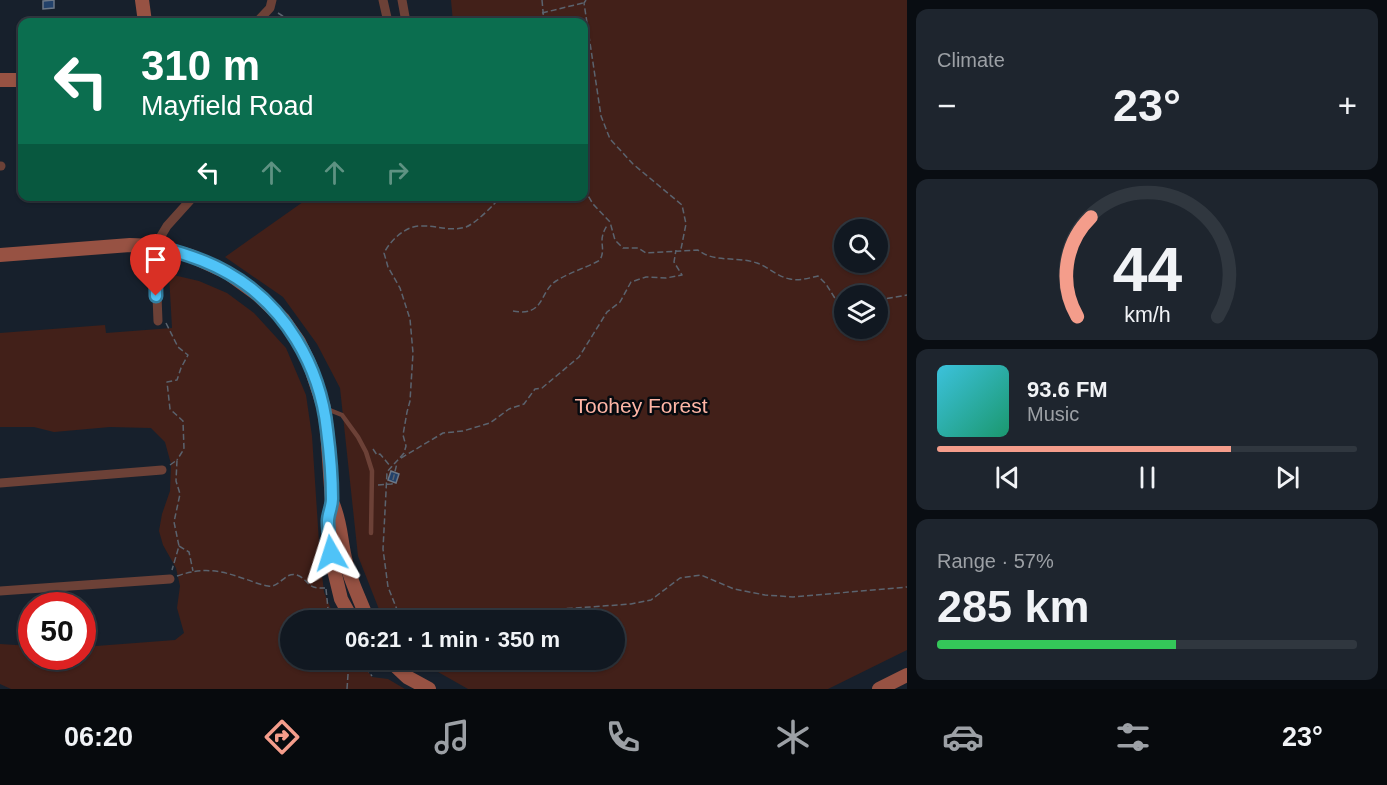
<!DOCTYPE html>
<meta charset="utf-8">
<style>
body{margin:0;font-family:Arial,sans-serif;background:#1e252e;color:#f1f3f6;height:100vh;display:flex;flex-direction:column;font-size:22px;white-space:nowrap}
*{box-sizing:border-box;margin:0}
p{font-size:20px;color:#9ca0a5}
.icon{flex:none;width:33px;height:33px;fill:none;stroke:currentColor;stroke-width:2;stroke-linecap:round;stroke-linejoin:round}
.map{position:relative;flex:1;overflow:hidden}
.drawer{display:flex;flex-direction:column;gap:9px;padding:9px;background:#090d12;width:480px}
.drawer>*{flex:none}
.guide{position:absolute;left:18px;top:18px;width:570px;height:183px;border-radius:12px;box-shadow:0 2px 4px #0004,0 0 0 2px #30373f;background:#0b6e4f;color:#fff;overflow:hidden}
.buttons{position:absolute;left:834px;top:219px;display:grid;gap:12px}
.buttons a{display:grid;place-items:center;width:54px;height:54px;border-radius:50%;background:#111821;box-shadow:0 2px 4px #0004,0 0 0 2px #30373f;font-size:30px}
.speed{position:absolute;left:18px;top:592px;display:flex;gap:12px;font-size:30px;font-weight:700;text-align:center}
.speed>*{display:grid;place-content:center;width:78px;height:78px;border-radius:50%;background:#111821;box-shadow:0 2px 4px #0004,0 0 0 2px #30373f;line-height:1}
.speed .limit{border:9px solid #d22;background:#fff;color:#111}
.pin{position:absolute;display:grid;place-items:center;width:51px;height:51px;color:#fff;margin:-62px -26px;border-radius:50% 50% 50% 0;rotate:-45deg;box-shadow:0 0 6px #0007}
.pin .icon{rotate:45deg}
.me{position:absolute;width:66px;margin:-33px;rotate:354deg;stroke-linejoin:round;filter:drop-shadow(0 0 4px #0008)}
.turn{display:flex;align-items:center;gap:21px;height:126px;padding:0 24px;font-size:27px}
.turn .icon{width:78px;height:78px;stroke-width:2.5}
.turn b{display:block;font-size:42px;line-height:51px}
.lanes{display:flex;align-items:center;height:57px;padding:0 24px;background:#0003;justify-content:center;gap:30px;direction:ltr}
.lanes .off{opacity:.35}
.big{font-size:45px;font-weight:800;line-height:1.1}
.drawer .tile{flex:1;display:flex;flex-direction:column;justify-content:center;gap:9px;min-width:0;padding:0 21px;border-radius:12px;background:#1e252e}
.drawer .dial{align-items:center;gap:0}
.dial svg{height:156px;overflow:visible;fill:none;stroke:#30373f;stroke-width:7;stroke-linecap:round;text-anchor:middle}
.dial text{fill:#f1f3f6;stroke:none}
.song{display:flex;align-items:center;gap:18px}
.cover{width:72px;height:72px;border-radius:9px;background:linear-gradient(135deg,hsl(190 70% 55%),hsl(160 70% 35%))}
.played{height:6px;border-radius:3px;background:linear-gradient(90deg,#f49d8b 70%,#30373f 70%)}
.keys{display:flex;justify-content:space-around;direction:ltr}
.heat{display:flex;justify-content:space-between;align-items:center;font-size:33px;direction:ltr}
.charge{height:9px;border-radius:4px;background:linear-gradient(90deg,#34c759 57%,#30373f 0)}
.trip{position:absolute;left:280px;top:610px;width:345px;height:60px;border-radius:30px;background:#111821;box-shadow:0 2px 4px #0004,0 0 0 2px #30373f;font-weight:800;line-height:60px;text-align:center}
.menu{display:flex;height:96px;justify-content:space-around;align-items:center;background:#070a0d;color:#9ca0a5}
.menu .icon{width:42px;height:42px}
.menu .on{color:#f49d8b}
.menu b{font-size:27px;color:#f1f3f6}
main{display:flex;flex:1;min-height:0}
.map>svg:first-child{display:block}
</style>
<main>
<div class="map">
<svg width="907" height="689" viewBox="0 0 907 689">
<rect width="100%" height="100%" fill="#17202c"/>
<!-- green -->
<g fill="#422019" fill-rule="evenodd">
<path d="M 451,0 L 907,0 L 907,650 L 828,689 L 468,689 L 424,664 L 420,660 L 615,660 L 615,621 L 386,621 L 382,617 L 358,556 L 340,388 L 317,344 L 283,297 L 225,257 L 310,197 L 584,196 L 584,22 L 453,22 ZM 844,230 L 878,230 L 878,262 L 844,262 ZM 844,296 L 878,296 L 878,328 L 844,328 Z"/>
<path d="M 169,274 L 199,281 L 227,293 L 254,313 L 286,348 L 306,395 L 312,436 L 320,557 L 324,592 L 336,621 L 291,621 L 291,660 L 359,660 L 372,677 L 388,679 L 405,689 L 11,689 L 0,684 L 0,644 L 31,646 L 32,657 L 82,657 L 83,647 L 175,640 L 184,633 L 177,608 L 180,586 L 176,568 L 163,545 L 159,531 L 162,514 L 170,491 L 171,464 L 165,442 L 151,428 L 110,427 L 54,432 L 34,427 L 0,427 L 0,333 L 105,325 L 106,333 L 172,328 Z"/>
</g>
<!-- building -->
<g fill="#22416a" stroke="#6c7786" stroke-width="1.5">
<path d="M 54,0 L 54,8 L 43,9 L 43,1 Z"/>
<path d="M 391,471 L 399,474 L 396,483 L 388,480 Z"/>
</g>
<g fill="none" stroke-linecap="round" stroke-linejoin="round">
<!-- path -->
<g stroke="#5b636e" stroke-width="1.5" stroke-dasharray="6 3" stroke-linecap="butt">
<path d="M 542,0 L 544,22"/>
<path d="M 586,0 L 584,3 L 601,116 L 610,139 L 633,164 L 682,205 L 686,224 L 681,249"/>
<path d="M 278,13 L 292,22"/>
<path d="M 542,13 L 583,3"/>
<path d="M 584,189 L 593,204 L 610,222 L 615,240 L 623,248 L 638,248 L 646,253 L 698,250 C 714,263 737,256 757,263 C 768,267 778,277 790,279 C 800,281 809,278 818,276 L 826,284 L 836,300 L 844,302"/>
<path d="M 878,300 L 907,295"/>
<path d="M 513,311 C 545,317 539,292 556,281 C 570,272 586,268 600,260 C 607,246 596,242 608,224"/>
<path d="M 166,323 L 178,347 L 188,355 L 181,368 L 177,380 L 167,382 L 170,409 L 183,421 L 184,449 L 177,460"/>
<path d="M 373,449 L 377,455 L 380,454 L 391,467"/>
<path d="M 401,458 L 443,433 L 463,431 L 490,423 L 509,409 L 524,404 L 535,389 L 542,388 L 579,357 L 607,312 L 620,302 L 631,282 L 646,277 L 666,278 L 682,275 L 674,262 L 676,250"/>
<path d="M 170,465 L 177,460 L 176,481 L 180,494 L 174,522 L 179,546 L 172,570"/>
<path d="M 378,485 L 392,484 L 397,463"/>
<path d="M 179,546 L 189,552 L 193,571"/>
<path d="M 177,576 C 203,567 220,570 245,579 C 252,581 260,585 268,586 C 280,588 285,571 297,575 C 310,580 305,589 325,588"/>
<path d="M 326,589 L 328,609 L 333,621"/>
<path d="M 397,621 L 398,612 L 388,587 L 383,549 L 386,492 L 387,472 L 404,453 L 406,446 L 403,435 L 407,412 L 410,401 L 413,353 L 410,319 L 400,288 L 388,267 L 384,253 C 390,241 405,226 420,226 C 436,225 448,232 466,227 C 476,223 494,205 501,196"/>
<path d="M 451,621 L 463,616 L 631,604 L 651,600 L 680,578 L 701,575 L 734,589 L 765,595 L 793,597 L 907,587"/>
<path d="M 360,660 L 372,676"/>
<path d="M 347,689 L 349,660"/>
</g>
<!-- lane -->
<path stroke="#6c4137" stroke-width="4.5" d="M 327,409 L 342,415 L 358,437 L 366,452 L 372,471 L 371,533"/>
<!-- street -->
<g stroke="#6c4137" stroke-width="9">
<path d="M 383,0 L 388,22"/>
<path d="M 402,0 L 406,22"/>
<path d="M 257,22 L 270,8 L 272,0"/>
<path d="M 0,166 L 1,166"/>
<path d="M 158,321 L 155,246 L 167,226 L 194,196"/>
<path d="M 0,483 L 162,470"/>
<path d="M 0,591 L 170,579"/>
</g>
<!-- secondary -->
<g stroke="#975243" stroke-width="14">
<path d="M 142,0 L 145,22"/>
<path d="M 0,80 L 22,80"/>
<path d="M 0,255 L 130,245 L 155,246 L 191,256 L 228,273 L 257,294 L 283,319 L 299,342 L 310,365 L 324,408 L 327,430 L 332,502 L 328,521 L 333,566 L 341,599 L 353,621"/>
<path d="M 332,502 C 342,524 340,540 346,562 C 351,583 361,601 368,621"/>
<path d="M 389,660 L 407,677 L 429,689"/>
<path d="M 879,689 L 907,675"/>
</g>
</g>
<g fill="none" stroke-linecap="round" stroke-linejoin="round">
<!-- route casing -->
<g stroke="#337fa1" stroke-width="15">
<path id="route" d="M 156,296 L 155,246 C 180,252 206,260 228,273 C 285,305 320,366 327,430 C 330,453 332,476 332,499 C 332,507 328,514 328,521 C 328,532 330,543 331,553"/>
</g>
<!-- route -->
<use href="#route" stroke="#4fc3f7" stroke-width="10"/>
</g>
<g text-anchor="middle" stroke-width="5" stroke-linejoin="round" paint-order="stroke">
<!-- park labels -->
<g font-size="21" fill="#feb5a5" stroke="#060a0f">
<text x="641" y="413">Toohey Forest</text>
</g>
</g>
</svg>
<div class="buttons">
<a><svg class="icon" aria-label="search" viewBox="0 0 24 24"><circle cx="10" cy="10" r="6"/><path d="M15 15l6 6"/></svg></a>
<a><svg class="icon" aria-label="layers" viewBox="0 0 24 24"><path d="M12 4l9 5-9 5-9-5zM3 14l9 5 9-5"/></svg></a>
</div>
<div class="speed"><div class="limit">50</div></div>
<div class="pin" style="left:156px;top:296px;background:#d93025"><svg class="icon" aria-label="arrive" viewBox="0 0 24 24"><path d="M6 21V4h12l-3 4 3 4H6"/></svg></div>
<svg class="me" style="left:331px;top:553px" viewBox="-20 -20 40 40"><path d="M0-17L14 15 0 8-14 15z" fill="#4fc3f7" stroke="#fff" stroke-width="4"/></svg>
<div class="trip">06:21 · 1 min · 350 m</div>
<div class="guide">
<div class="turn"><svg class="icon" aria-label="left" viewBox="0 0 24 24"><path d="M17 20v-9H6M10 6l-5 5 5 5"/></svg><div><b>310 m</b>Mayfield Road</div></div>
<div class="lanes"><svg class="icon" aria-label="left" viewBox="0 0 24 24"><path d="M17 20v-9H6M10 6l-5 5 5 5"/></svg><svg class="icon off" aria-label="ahead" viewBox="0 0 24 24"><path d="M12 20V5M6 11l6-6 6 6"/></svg><svg class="icon off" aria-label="ahead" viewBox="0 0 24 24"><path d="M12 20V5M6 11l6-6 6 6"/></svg><svg class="icon off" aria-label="right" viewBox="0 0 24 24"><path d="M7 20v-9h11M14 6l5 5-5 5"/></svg></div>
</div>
</div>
<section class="drawer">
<div class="tile"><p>Climate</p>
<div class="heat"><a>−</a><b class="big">23°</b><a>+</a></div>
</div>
<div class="tile dial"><svg viewBox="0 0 100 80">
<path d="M14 69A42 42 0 1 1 86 69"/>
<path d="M14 69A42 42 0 0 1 21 18" stroke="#f49d8b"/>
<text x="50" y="56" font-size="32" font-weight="700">44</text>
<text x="50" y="72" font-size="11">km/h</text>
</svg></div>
<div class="tile">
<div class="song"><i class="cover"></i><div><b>93.6 FM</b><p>Music</p></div></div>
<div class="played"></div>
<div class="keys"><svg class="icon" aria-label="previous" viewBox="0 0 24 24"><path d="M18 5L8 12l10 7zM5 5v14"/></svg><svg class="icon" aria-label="pause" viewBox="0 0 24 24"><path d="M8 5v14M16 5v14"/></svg><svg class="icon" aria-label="next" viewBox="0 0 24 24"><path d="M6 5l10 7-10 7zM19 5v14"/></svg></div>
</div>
<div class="tile"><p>Range · 57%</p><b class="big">285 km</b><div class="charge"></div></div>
</section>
</main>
<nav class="menu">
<b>06:20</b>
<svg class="icon on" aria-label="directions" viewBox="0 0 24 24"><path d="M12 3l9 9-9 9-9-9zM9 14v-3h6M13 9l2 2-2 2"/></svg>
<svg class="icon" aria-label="music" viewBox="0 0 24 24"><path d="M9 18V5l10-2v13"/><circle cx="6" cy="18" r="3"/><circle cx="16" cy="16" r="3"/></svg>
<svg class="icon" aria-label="phone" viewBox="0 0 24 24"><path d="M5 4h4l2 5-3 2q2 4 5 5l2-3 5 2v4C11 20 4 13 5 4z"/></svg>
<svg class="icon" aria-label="climate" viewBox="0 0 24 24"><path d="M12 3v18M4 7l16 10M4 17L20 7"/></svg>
<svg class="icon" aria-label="car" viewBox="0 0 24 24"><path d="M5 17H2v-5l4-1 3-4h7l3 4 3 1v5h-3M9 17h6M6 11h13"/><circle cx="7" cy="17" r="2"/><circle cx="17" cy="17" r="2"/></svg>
<svg class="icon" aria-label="filters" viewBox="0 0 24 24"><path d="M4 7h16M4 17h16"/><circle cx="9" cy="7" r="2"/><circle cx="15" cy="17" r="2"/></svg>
<b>23°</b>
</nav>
